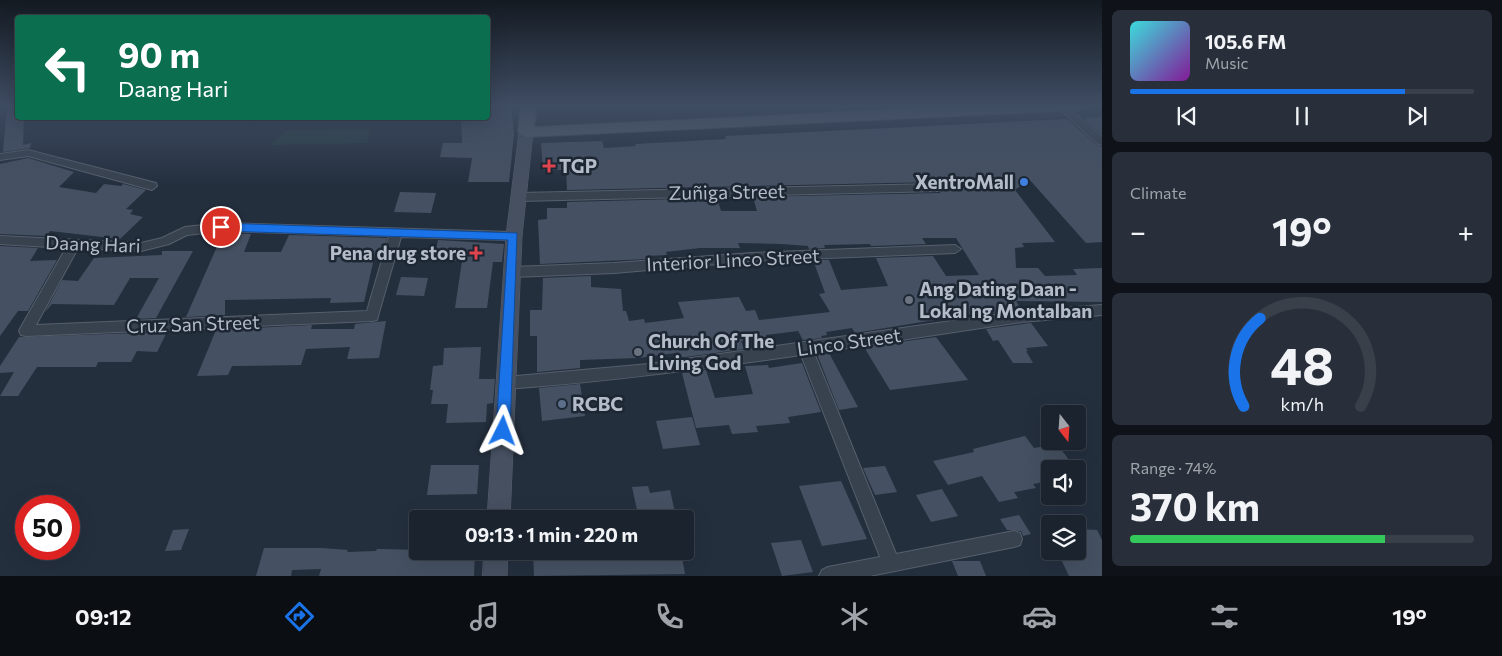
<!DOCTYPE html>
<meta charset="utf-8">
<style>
body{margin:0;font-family:Commissioner,sans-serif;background:#282f3a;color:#f1f3f6;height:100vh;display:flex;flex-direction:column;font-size:19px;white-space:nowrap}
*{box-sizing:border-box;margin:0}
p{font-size:16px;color:#a0a4aa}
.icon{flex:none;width:28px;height:28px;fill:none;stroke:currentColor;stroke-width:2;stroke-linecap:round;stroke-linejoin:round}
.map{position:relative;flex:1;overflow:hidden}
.details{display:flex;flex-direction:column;gap:10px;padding:10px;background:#0f1319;width:400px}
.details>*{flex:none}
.hud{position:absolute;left:15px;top:15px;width:475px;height:105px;border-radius:5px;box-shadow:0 5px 20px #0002,0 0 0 1px #39404a;background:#0b6e4f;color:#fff;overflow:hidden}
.needle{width:32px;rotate:163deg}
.tools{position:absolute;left:1041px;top:405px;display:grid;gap:10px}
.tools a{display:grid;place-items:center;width:45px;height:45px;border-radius:5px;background:#1b232e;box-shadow:0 5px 20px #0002,0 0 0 1px #39404a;font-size:25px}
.speed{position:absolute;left:15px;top:495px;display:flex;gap:10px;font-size:25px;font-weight:700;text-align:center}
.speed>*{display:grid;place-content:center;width:65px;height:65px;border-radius:50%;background:#1b232e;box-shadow:0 5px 20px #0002,0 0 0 1px #39404a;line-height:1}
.speed .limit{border:8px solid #d22;background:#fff;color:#111}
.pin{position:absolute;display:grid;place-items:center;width:42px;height:42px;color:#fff;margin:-21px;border:2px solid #fff;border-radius:50%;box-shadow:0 1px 5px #0007}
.me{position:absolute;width:55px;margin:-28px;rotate:3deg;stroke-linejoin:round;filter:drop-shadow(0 0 4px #0008)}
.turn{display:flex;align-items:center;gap:18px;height:105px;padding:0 20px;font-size:22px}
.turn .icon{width:65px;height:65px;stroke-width:2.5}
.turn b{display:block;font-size:35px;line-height:42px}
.big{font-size:38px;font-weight:700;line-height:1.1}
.details .tile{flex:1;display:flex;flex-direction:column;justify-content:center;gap:8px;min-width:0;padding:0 18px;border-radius:8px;background:#282f3a}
.details .dial{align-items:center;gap:0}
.dial svg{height:130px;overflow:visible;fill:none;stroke:#39404a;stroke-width:7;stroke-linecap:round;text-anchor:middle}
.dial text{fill:#f1f3f6;stroke:none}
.song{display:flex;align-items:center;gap:15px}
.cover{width:60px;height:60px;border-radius:8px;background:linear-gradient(135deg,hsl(180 70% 55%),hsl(290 70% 35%))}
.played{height:5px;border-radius:2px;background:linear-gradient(90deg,#1a73e8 80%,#39404a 80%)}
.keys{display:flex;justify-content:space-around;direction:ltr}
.heat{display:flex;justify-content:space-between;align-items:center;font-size:28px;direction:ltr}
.charge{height:8px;border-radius:4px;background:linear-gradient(90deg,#34c759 74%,#39404a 0)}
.trip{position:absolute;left:409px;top:510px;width:285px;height:50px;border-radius:5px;background:#1b232e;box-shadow:0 5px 20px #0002,0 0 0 1px #39404a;font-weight:700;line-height:50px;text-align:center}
.tabs{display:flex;height:80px;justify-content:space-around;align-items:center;background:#0b0e12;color:#a0a4aa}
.tabs .icon{width:35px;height:35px}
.tabs .active{color:#1a73e8}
.tabs b{font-size:22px;color:#f1f3f6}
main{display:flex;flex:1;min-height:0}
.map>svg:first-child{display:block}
</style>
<main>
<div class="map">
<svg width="1102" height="576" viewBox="0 0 1102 576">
<rect width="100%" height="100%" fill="#242f3e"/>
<!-- green -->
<path fill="#263c3f" d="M 371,128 L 367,143 L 269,145 L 289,129 Z"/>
<!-- building -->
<g fill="#455162">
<path d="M 7,105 L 18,105 L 18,118 L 24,118 L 23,145 L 31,143 L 30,148 L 3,152 Z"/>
<path d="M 488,105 L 511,105 L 514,135 L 509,182 L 468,182 L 472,158 L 440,157 L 443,143 L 462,143 L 461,118 L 488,118 Z"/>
<path d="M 1102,117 L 1102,135 L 1083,118 Z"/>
<path d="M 1067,119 L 1097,145 L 1102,147 L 1102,242 L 1086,243 L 1029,179 L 1015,190 L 1055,242 L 1022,243 L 1024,247 L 1015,248 L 1016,268 L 1038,268 L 1045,276 L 1077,275 L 1073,269 L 1102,268 L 1102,302 L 1016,301 L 1021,309 L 979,315 L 977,313 L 855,333 L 852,328 L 826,332 L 827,335 L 821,336 L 822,338 L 803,340 L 798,331 L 766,335 L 767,337 L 741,341 L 744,349 L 678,358 L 676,353 L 638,358 L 580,360 L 580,368 L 537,372 L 537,336 L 530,336 L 530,310 L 542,310 L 543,278 L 591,276 L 591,287 L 621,289 L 623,311 L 626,311 L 629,321 L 644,319 L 645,323 L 684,318 L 678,302 L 739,297 L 746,311 L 755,310 L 759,320 L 830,312 L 819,294 L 825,293 L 813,260 L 829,260 L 841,290 L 888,286 L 876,258 L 933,256 L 946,276 L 979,275 L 956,238 L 922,238 L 926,244 L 871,246 L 870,244 L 824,245 L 825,248 L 809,249 L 808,246 L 782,244 L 738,243 L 740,248 L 700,248 L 666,252 L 667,255 L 647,256 L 647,259 L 540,264 L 538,220 L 547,219 L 547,208 L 567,208 L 567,202 L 717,198 L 721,211 L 757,211 L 753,197 L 940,193 L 943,187 L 936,182 L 567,190 L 566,170 L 543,170 L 541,143 L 602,141 L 604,148 L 636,146 L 635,144 L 726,139 L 725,136 Z"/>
<path d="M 28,158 L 74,172 L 59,187 L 96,193 L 104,184 L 121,186 L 123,184 L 146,190 L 126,209 L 133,210 L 130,214 L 143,217 L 120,239 L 50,231 L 47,236 L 0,234 L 0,164 Z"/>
<path d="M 400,192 L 436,193 L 431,213 L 394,212 Z"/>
<path d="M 223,233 L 251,234 L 244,252 L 281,252 L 289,235 L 387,238 L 383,250 L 376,250 L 364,302 L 330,303 L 331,298 L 225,300 L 225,315 L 186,317 Z"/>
<path d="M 438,240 L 504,244 L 502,262 L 493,262 L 487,308 L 455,308 L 462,261 L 434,260 Z"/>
<path d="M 0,246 L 38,248 L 30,261 L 57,260 L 28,311 L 18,311 L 0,336 Z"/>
<path d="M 162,251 L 193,251 L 156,318 L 136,319 L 159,278 L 130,278 L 114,305 L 52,304 L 45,312 L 62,280 L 78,281 L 94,258 L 162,255 Z"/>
<path d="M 401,277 L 428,278 L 424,296 L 396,295 Z"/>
<path d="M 386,321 L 379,358 L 347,359 L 350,347 L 306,349 L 301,365 L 232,366 L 228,375 L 197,376 L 216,330 L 312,325 L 311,329 L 354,329 L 355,324 Z"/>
<path d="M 1031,323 L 1048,346 L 1026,348 L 1028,351 L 1026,351 L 1033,363 L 1013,363 L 998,340 L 993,341 L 986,329 Z"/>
<path d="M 167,332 L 157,352 L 137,351 L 131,362 L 98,362 L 96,367 L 37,367 L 18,396 L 0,396 L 14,372 L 0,373 L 0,366 L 19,337 Z"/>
<path d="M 936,337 L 968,380 L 890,390 L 864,347 Z"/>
<path d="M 481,347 L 479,379 L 495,379 L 493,403 L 487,404 L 486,422 L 446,423 L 448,404 L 431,404 L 433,390 L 430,390 L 433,366 L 443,365 L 444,348 Z"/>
<path d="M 829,353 L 858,407 L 839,410 L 817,354 Z"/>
<path d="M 802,363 L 821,412 L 788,417 L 790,423 L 756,426 L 758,432 L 732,434 L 729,425 L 696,428 L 682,373 L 706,370 L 715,398 L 753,394 L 745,366 L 768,365 L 769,368 Z"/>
<path d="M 580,384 L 585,416 L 542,421 L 539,388 Z"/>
<path d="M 692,417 L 700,445 L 663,449 L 656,421 Z"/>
<path d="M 1025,436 L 1034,448 L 1057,444 L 1076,469 L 1050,469 L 1050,481 L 1033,484 L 1036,488 L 1014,492 L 1018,498 L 999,502 L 982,476 L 948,485 L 933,461 L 974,452 L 973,449 Z"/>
<path d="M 431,465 L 479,465 L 477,494 L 427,495 Z"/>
<path d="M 885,466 L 897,492 L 875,495 L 863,468 Z"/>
<path d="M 841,481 L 867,539 L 822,546 L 799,486 Z"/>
<path d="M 648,486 L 650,493 L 670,490 L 676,517 L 639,519 L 632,487 Z"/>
<path d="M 942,489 L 958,516 L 931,522 L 916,495 Z"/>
<path d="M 1019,515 L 1031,534 L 1023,536 L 1021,531 L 1007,530 L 1000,519 Z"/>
<path d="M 189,529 L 181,550 L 165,551 L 173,530 Z"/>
<path d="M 1078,529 L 1097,530 L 1102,540 L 1102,576 L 1069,576 L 1057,551 L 1078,551 Z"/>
<path d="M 801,540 L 813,572 L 782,576 L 771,543 Z"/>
<path d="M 264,548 L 321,548 L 348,550 L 347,552 L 376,551 L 377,549 L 475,551 L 474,576 L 319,576 L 321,569 L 292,570 L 291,576 L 256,576 Z"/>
<path d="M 533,551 L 681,551 L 685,574 L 534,576 Z"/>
<path d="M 952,561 L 980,561 L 986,576 L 958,576 Z"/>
</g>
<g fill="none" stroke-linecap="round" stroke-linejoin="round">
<!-- minor casing -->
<g stroke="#565f6c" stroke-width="2">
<g id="minor">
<path d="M 831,105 L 841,105 L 842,107 L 837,110 Z"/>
<path d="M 1055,105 L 1065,105 L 1102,137 L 1102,145 L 1098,144 Z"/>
<path d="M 28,150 L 156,183 L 157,186 L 152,190 L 28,156 L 0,160 L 0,154 Z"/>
<path d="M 936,184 L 941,188 L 940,191 L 519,201 L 514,197 L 519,193 Z"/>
<path d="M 221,223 L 514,232 L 520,236 L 514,240 L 401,237 L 378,316 L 377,320 L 372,321 L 26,336 L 21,335 L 19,331 L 21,327 L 66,248 L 0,244 L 0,236 L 141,243 L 162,238 L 185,227 ZM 221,231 L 389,236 L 367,311 L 36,325 L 78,248 L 141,251 L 169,244 L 187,235 Z"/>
<path d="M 955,245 L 961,249 L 955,253 L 752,261 L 614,273 L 512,277 L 506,272 L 512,267 L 614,263 L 752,253 Z"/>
<path d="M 1102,305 L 1102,315 L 1022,322 L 814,353 L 896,554 L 1014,531 L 1020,533 L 1022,539 L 1020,545 L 1014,547 L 870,576 L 819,576 L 822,570 L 828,567 L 880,557 L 801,355 C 703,369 604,382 505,389 L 500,387 L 498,383 L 500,379 L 505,377 L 649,364 L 1022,311 Z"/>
</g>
</g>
<!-- secondary casing -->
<g stroke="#565f6c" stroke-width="1">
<g id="secondary">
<path d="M 526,128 L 533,132 L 522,236 L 510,519 L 487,519 L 506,236 L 519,132 Z"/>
<path d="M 484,551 L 508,551 L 507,576 L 483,576 Z"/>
</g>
</g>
<!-- primary casing -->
<g stroke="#414a57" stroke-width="2">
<path id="primary" d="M 521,105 L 537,105 L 534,127 L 989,105 L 1087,105 L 1079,110 L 526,137 L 518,132 Z"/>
</g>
<!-- minor -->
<use href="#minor" fill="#38414e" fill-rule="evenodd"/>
<!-- secondary -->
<use href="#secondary" fill="#465061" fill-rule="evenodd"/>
<!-- primary -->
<use href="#primary" fill="#56606e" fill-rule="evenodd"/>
</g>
<!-- sky -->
<linearGradient id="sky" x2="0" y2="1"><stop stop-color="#141a22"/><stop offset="0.57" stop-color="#3f4d63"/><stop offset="1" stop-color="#3f4d63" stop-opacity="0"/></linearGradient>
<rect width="1102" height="185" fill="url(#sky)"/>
<!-- route -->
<path fill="#1a73e8" stroke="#114b97" d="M 221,223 L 517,233 L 510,431 L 508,435 L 503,437 L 498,435 L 496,431 L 508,240 L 221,231 L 215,227 Z"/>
<!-- markers -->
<g fill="#e0444e" stroke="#1d2633" stroke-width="2">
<path d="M546.5 158.5h5v5h5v5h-5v5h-5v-5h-5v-5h5z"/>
<path d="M473.5 245.5h5v5h5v5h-5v5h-5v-5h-5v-5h5z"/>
</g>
<circle fill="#3f7fe0" stroke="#1d2633" stroke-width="2" cx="1024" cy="182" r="5"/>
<g fill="#6b7280" stroke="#1d2633" stroke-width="2">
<circle cx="909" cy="300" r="5"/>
<circle cx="638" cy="352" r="5"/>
</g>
<circle fill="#5c6f8a" stroke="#1d2633" stroke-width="2" cx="562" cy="404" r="5"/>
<g text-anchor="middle" stroke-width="5" stroke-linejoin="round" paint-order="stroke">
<!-- poi labels -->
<g font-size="19" font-weight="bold" fill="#b4bcc9" stroke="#1d2633" text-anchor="start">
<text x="559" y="173">TGP</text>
<text x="1014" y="189" text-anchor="end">XentroMall</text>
<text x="466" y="260" text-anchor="end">Pena drug store</text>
<text x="919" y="296">Ang Dating Daan -<tspan x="919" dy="22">Lokal ng Montalban</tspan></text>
<text x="648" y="348">Church Of The<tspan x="648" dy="22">Living God</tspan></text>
<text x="572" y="411">RCBC</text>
</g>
<!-- street labels -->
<g font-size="19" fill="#b4bcc9" stroke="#1d2633">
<text transform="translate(727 192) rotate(-1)" y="7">Zuñiga Street</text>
<text transform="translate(93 244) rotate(2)" y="7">Daang Hari</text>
<text transform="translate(733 260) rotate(-3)" y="7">Interior Linco Street</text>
<text transform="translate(193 324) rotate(-2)" y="7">Cruz San Street</text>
<text transform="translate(849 342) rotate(-8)" y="7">Linco Street</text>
</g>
</g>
</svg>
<div class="tools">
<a><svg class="needle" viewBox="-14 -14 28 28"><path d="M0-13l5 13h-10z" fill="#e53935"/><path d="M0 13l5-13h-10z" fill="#a0a4aa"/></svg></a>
<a><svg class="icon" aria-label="sound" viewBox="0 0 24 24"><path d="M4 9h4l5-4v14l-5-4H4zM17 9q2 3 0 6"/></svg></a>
<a><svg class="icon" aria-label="layers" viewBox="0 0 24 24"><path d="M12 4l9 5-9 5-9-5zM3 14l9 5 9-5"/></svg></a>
</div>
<div class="speed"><div class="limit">50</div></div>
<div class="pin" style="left:221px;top:227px;background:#d93025"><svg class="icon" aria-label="arrive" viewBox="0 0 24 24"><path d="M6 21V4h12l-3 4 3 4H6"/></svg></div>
<svg class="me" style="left:503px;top:431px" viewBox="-20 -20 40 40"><path d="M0-17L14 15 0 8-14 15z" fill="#1a73e8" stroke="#fff" stroke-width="4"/></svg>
<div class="trip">09:13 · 1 min · 220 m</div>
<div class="hud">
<div class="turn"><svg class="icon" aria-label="left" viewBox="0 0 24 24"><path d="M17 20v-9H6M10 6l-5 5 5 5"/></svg><div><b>90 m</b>Daang Hari</div></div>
</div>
</div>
<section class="details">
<div class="tile">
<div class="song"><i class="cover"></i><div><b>105.6 FM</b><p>Music</p></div></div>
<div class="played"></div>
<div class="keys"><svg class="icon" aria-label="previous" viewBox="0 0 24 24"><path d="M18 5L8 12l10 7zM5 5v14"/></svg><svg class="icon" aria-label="pause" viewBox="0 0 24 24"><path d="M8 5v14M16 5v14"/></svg><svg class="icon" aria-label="next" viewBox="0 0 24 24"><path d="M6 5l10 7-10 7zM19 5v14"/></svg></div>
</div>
<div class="tile"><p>Climate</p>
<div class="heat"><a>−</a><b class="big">19°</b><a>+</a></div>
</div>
<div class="tile dial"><svg viewBox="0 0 100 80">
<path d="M14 69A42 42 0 1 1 86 69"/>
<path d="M14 69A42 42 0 0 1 24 15" stroke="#1a73e8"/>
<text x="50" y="56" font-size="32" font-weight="700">48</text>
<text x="50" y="72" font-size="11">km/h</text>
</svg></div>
<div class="tile"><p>Range · 74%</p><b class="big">370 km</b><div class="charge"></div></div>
</section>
</main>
<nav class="tabs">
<b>09:12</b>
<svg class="icon active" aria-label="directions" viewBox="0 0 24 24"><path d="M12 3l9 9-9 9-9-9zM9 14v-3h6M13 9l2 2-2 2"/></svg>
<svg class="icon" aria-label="music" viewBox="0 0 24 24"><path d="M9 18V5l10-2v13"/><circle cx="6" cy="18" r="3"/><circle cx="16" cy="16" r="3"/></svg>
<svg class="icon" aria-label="phone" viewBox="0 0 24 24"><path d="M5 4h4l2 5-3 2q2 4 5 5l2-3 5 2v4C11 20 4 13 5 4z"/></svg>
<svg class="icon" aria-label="climate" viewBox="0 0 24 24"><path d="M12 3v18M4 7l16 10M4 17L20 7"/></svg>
<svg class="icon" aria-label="car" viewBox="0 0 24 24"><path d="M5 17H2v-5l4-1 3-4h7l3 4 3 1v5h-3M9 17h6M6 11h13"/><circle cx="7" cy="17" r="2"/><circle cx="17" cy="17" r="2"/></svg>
<svg class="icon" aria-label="filters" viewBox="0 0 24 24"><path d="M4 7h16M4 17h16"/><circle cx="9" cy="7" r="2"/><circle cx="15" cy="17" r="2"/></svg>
<b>19°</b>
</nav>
